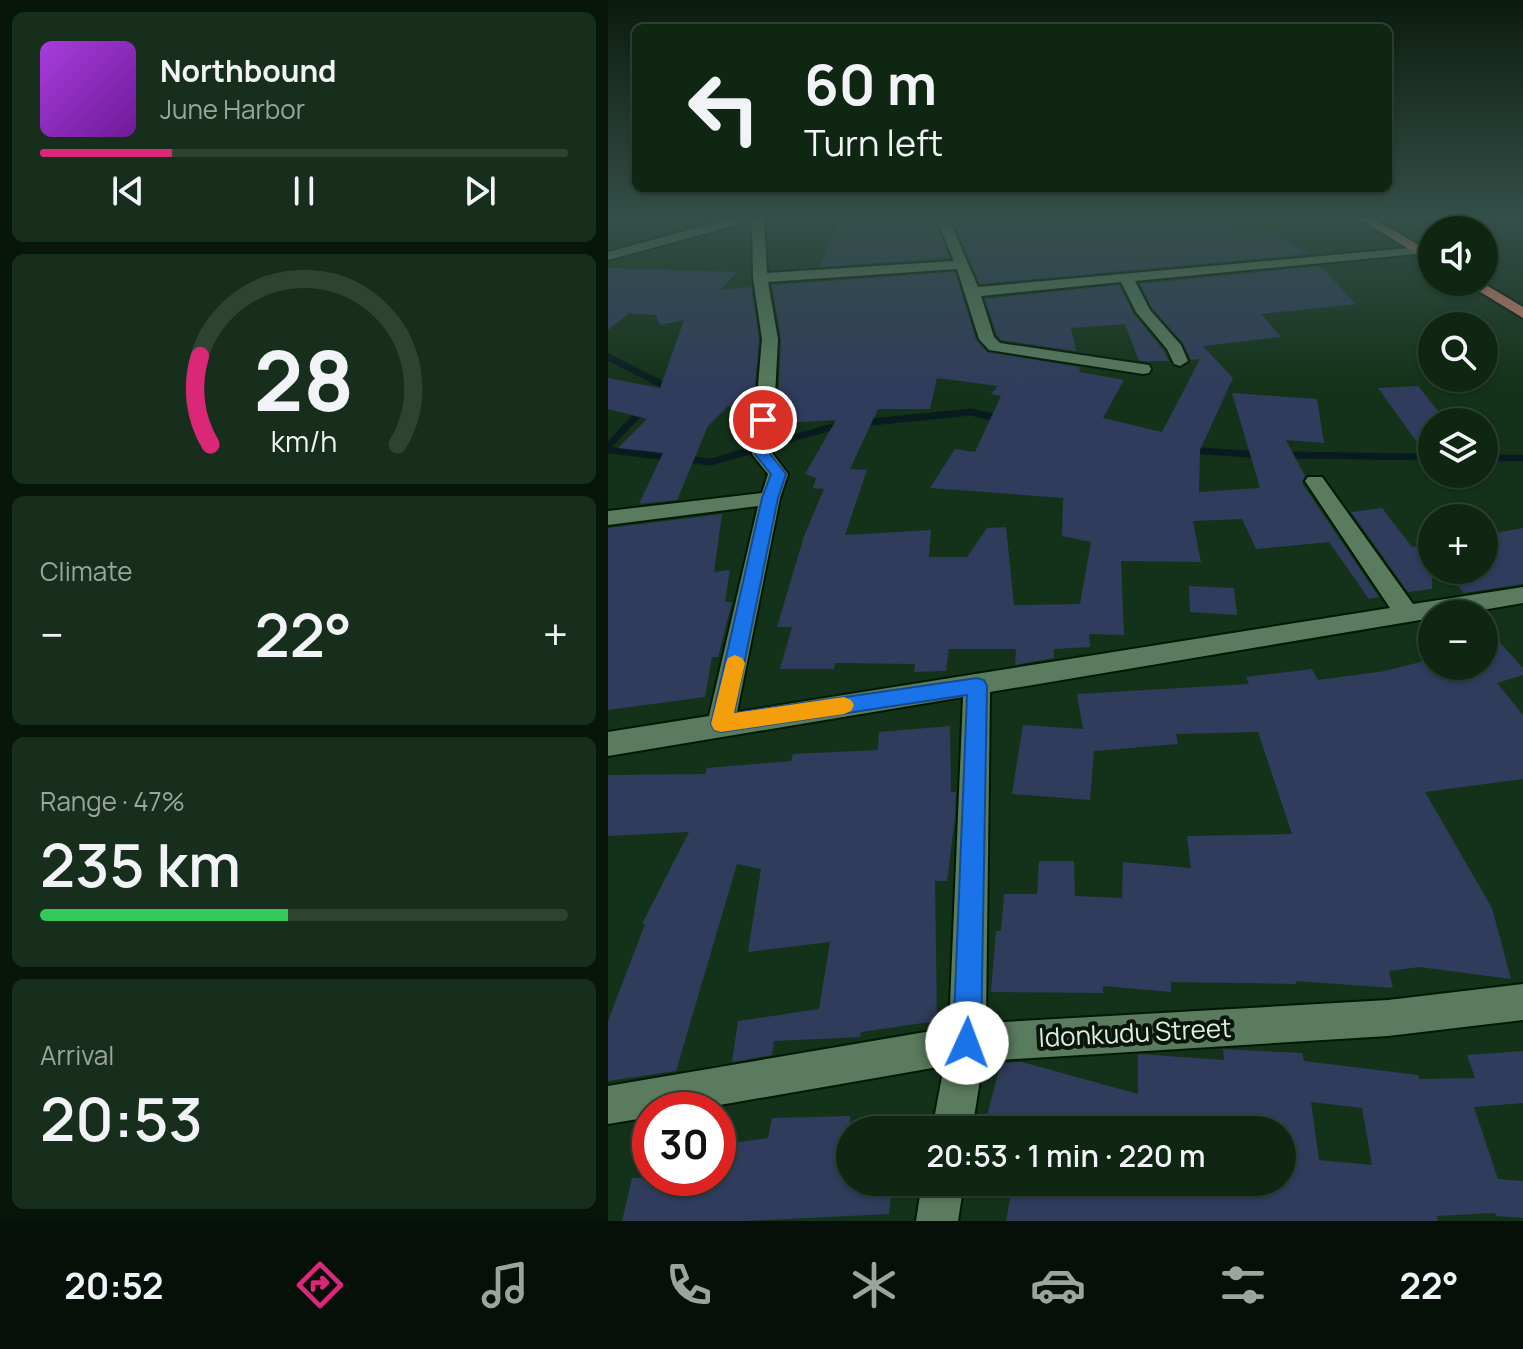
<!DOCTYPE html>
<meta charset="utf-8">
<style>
body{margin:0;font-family:Manrope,sans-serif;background:#182e1c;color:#f1f3f6;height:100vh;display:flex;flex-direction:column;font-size:30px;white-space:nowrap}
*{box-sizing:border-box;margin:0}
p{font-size:26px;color:#9ba5a0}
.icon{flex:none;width:44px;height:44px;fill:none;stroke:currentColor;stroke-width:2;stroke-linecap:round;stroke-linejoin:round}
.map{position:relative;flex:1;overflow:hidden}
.drawer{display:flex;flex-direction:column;gap:12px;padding:12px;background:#08150a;width:608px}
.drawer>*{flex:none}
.top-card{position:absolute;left:24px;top:24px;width:760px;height:168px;border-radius:12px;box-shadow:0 2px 6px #0004,0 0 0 2px #2f4333;background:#0f2613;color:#f1f3f6;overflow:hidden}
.fabs{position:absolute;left:810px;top:216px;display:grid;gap:16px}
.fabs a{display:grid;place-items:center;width:80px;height:80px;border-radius:50%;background:#0f2613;box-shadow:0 2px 6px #0004,0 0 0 2px #2f4333;font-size:40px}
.speed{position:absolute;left:24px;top:1092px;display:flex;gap:16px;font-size:40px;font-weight:700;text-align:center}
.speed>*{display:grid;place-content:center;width:104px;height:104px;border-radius:50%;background:#0f2613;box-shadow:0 2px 6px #0004,0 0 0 2px #2f4333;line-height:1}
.speed .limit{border:12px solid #d22;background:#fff;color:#111}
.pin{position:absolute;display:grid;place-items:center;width:68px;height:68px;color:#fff;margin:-34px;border:4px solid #fff;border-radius:50%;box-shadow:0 2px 8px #0007}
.me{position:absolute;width:88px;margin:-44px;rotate:2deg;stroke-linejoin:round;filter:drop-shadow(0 0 6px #0008)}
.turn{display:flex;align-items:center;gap:28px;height:168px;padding:0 40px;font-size:36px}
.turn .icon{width:104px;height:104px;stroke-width:2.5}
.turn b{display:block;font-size:56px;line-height:68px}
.big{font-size:60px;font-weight:600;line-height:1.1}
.drawer .widget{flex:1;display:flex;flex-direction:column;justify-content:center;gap:12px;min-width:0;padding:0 28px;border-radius:12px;background:#182e1c}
.drawer .dial{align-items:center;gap:0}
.dial svg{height:208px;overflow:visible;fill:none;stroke:#2f4333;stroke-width:7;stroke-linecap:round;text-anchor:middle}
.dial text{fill:#f1f3f6;stroke:none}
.song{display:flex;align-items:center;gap:24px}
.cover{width:96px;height:96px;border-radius:12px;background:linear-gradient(135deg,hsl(280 70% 55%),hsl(280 70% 35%))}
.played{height:8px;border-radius:4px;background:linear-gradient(90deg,#db2777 25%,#2f4333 25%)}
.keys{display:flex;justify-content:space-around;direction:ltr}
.heat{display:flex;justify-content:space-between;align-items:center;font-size:44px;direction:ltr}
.charge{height:12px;border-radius:6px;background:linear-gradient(90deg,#34c759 47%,#2f4333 0)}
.trip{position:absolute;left:228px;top:1116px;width:460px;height:80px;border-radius:40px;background:#0f2613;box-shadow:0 2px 6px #0004,0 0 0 2px #2f4333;font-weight:600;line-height:80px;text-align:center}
.tabs{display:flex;height:128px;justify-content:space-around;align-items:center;background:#060f08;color:#9ba5a0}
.tabs .icon{width:56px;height:56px}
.tabs .active{color:#db2777}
.tabs b{font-size:36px;color:#f1f3f6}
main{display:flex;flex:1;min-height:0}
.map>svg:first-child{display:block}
</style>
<main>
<section class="drawer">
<div class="widget">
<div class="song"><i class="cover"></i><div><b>Northbound</b><p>June Harbor</p></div></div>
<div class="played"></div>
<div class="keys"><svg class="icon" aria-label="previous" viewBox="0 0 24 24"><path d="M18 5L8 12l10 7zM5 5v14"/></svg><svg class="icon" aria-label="pause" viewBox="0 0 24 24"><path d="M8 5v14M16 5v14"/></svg><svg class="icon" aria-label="next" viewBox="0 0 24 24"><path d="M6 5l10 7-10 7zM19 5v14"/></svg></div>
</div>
<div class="widget dial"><svg viewBox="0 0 100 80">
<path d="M14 69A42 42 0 1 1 86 69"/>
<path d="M14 69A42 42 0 0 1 10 35" stroke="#db2777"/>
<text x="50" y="56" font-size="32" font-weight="700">28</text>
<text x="50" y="72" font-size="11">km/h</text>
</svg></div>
<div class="widget"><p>Climate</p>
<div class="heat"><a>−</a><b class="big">22°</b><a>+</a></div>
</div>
<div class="widget"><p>Range · 47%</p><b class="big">235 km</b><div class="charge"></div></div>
<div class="widget"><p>Arrival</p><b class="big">20:53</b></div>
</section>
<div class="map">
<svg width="915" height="1221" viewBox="0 0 915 1221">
<rect width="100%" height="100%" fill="#143219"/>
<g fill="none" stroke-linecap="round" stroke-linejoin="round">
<!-- stream -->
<g stroke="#081c1f" stroke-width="7">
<path d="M 0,357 L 57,386 L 55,389"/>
<path d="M 253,423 L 363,412 L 393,419"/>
<path d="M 0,446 L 36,408"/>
<path d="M 0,450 L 103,462 L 234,424"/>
<path d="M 581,450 L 654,455"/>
<path d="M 676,455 L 824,457"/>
<path d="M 876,458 L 915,458"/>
</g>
</g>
<!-- building -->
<g fill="#303c5c" fill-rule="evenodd">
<path d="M 234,217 L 325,217 L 342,258 L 211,267 Z"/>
<path d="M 343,217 L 375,217 L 375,220 L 616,217 L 630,230 L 659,227 L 701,254 L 372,284 Z"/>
<path d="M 712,266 L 748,304 L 653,314 L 673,337 L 595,346 L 625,378 L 592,450 L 591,492 L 652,488 L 624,393 L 709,399 L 716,443 L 678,440 L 697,476 L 694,483 L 771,597 L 761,599 L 721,542 L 648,549 L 634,519 L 585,521 L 593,562 L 513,561 L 516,635 L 481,634 L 482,647 L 446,649 L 446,658 L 407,665 L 408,649 L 341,649 L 338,671 L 306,672 L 307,664 L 227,663 L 226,669 L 172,669 L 184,627 L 169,627 L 196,536 L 216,489 L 205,488 L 208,478 L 197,474 L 228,420 L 175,423 L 181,403 L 170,402 L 173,339 L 164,285 L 347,272 L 368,340 L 379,352 L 471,367 L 472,372 L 516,380 L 495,418 L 554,432 L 592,359 L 583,360 L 575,343 L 544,308 L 532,284 ZM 329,378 L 390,386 L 383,394 L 393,396 L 367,452 L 347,449 L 322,488 L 455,498 L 454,536 L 483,542 L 472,604 L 406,605 L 398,527 L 379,528 L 359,557 L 321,557 L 323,530 L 237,535 L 259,470 L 242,469 L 270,409 L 322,409 Z"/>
<path d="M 0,268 L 129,272 L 112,290 L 143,287 L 151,339 L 146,400 L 136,399 L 132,406 L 120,406 L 100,426 L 69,500 L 31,504 L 55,453 L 10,448 L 39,419 L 0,409 L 0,378 L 52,388 L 76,320 L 52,325 L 48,315 L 21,313 L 0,330 Z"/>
<path d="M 511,285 L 526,314 L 556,351 L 561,361 L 531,361 L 517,324 L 463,328 L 468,351 L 393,340 L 389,335 L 377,299 Z"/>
<path d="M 810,386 L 839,422 L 824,422 L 824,463 L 770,388 Z"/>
<path d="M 774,508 L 804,547 L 824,543 L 824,589 L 800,592 L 743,512 Z"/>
<path d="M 114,514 L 106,572 L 122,570 L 117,602 L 124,602 L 110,657 L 104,657 L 97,697 L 0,710 L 0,528 Z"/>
<path d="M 915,528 L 915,584 L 856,593 L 836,570 L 876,570 L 876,535 Z"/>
<path d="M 581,586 L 626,588 L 629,615 L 582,612 Z"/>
<path d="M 876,625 L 915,668 L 915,675 L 889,683 L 915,715 L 915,779 L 817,792 L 884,908 L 903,979 L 811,967 L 781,971 L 785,988 L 688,981 L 688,984 L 563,982 L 563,992 L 495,986 L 495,993 L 383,992 L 388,931 L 393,931 L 396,894 L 429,894 L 431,861 L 466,861 L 467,896 L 514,898 L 515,862 L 583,868 L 579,836 L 684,834 L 650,732 L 568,734 L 570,744 L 486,751 L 482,800 L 404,794 L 415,725 L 475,729 L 469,694 L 641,684 L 638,677 L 704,669 L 710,680 L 777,671 L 824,659 L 824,666 L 876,668 Z"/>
<path d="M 342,726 L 343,792 L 348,792 L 347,817 L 339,881 L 327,881 L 329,1021 L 253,1032 L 252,1037 L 166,1041 L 164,1055 L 124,1062 L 130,1021 L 211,1009 L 222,942 L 140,952 L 153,869 L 129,864 L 68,1071 L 0,1081 L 0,1021 L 37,924 L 34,924 L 81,832 L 0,836 L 0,775 L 97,774 L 99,768 L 183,761 L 185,754 L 270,750 L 271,732 Z"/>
<path d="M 615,1049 L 694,1053 L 696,1061 L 810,1075 L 811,1079 L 867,1078 L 859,1055 L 915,1051 L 915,1103 L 866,1107 L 890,1179 L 915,1181 L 915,1218 L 888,1216 L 887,1213 L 829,1216 L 830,1221 L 398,1221 L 405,1182 L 674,1182 L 674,1130 L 430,1130 L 379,1115 L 393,1063 L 414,1062 L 530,1094 L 530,1054 L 616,1060 ZM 703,1102 L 754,1108 L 764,1165 L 711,1160 Z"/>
<path d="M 242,1116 L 242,1182 L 284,1182 L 281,1214 L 137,1221 L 14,1221 L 24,1178 L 110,1178 L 110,1145 L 160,1138 L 164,1118 Z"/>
</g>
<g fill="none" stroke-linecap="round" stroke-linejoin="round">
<!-- street casing -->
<g stroke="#001904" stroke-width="4">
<g id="street">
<path d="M 128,217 L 156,217 L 159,273 L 346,261 L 328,217 L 340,217 L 370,287 L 813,247 L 815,250 L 808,254 L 527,281 L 542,310 L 573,345 L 580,361 L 572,366 L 566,364 L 559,349 L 528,312 L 513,282 L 373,296 L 386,337 L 392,343 L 541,365 L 543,369 L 541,373 L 535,374 L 381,350 L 371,339 L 349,269 L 160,282 L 170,339 L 164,453 L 180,474 L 172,498 L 129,712 L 782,608 L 697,481 L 700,477 L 714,477 L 805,604 L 915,587 L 915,603 L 851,614 L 824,614 L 824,618 L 382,692 L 378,1023 L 780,1000 L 915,984 L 915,1020 L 780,1036 L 375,1061 L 364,1130 L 324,1130 L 336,1066 L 83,1110 L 42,1110 L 42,1117 L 0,1124 L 0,1086 L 341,1028 L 355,697 L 0,756 L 0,732 L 101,716 L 150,506 L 0,525 L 0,511 L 154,493 L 160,474 L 144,454 L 154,339 L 145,278 L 144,221 L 0,260 L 0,252 Z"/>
<path d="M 314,1182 L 356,1182 L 350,1221 L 308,1221 Z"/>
</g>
</g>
<!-- highway casing -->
<g stroke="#001904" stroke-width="4">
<g id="highway">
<path d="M 748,217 L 763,217 L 824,253 L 824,263 Z"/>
<path d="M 856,282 L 873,282 L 915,307 L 915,318 Z"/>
</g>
</g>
<!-- street -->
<use href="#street" fill="#5a7b5e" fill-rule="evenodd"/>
<!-- highway -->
<use href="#highway" fill="#de7f73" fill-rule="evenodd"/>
</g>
<!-- sky -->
<linearGradient id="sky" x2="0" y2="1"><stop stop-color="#0b1c0e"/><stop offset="0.56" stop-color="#344f49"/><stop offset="1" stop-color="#344f49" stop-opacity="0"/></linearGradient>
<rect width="915" height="388" fill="url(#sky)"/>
<!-- route -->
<path fill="#1a73e8" stroke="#114b97" stroke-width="2" d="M 155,416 L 162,420 L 162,454 L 178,474 L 170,498 L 126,713 L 369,678 L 376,680 L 379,686 L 373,1043 L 369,1053 L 359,1057 L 349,1053 L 345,1043 L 359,695 L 113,732 L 106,730 L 103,724 L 154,498 L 163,474 L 147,454 L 148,420 Z"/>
<!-- slow -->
<path fill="#f59e0b" d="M 127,655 L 134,658 L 137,663 L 126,713 L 236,697 L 243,700 L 246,705 L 243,711 L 236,714 L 113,732 L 106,730 L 103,724 L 118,663 L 120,658 Z"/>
<g text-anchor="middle" stroke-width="8" stroke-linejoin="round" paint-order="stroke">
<!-- near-street labels -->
<g font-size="26" fill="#deefdf" stroke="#0a160c">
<text transform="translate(527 1033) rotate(-3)" y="9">Idonkudu Street</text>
</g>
</g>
</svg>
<div class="fabs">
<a><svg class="icon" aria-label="sound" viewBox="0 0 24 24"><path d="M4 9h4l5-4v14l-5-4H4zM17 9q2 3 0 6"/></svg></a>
<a><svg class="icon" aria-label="search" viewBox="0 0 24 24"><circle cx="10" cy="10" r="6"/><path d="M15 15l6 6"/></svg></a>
<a><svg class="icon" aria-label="layers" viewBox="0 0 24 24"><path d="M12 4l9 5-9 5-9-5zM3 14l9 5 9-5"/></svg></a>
<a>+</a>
<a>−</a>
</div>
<div class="speed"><div class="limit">30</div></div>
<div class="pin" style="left:155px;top:420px;background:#d93025"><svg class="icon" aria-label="arrive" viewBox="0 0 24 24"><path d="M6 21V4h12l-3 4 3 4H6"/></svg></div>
<svg class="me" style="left:359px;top:1043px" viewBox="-20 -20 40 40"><circle r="19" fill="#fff"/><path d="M0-13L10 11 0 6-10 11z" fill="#1a73e8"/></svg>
<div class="trip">20:53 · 1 min · 220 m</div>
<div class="top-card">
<div class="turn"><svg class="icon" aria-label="left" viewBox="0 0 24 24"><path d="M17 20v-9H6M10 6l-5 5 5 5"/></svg><div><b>60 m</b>Turn left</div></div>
</div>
</div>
</main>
<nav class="tabs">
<b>20:52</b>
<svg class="icon active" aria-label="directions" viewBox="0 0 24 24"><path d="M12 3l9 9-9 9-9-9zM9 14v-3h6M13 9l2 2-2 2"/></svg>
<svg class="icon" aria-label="music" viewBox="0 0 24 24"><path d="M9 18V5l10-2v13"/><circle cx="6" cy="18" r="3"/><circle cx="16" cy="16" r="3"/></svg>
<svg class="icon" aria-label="phone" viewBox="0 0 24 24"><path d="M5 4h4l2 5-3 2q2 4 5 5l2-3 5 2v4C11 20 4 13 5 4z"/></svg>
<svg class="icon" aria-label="climate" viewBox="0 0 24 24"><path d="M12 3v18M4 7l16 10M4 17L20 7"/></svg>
<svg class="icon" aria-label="car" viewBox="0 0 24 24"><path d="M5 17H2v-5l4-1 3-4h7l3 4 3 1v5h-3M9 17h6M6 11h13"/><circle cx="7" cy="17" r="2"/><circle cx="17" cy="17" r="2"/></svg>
<svg class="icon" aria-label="filters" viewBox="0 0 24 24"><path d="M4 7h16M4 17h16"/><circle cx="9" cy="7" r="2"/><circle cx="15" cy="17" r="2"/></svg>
<b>22°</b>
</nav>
